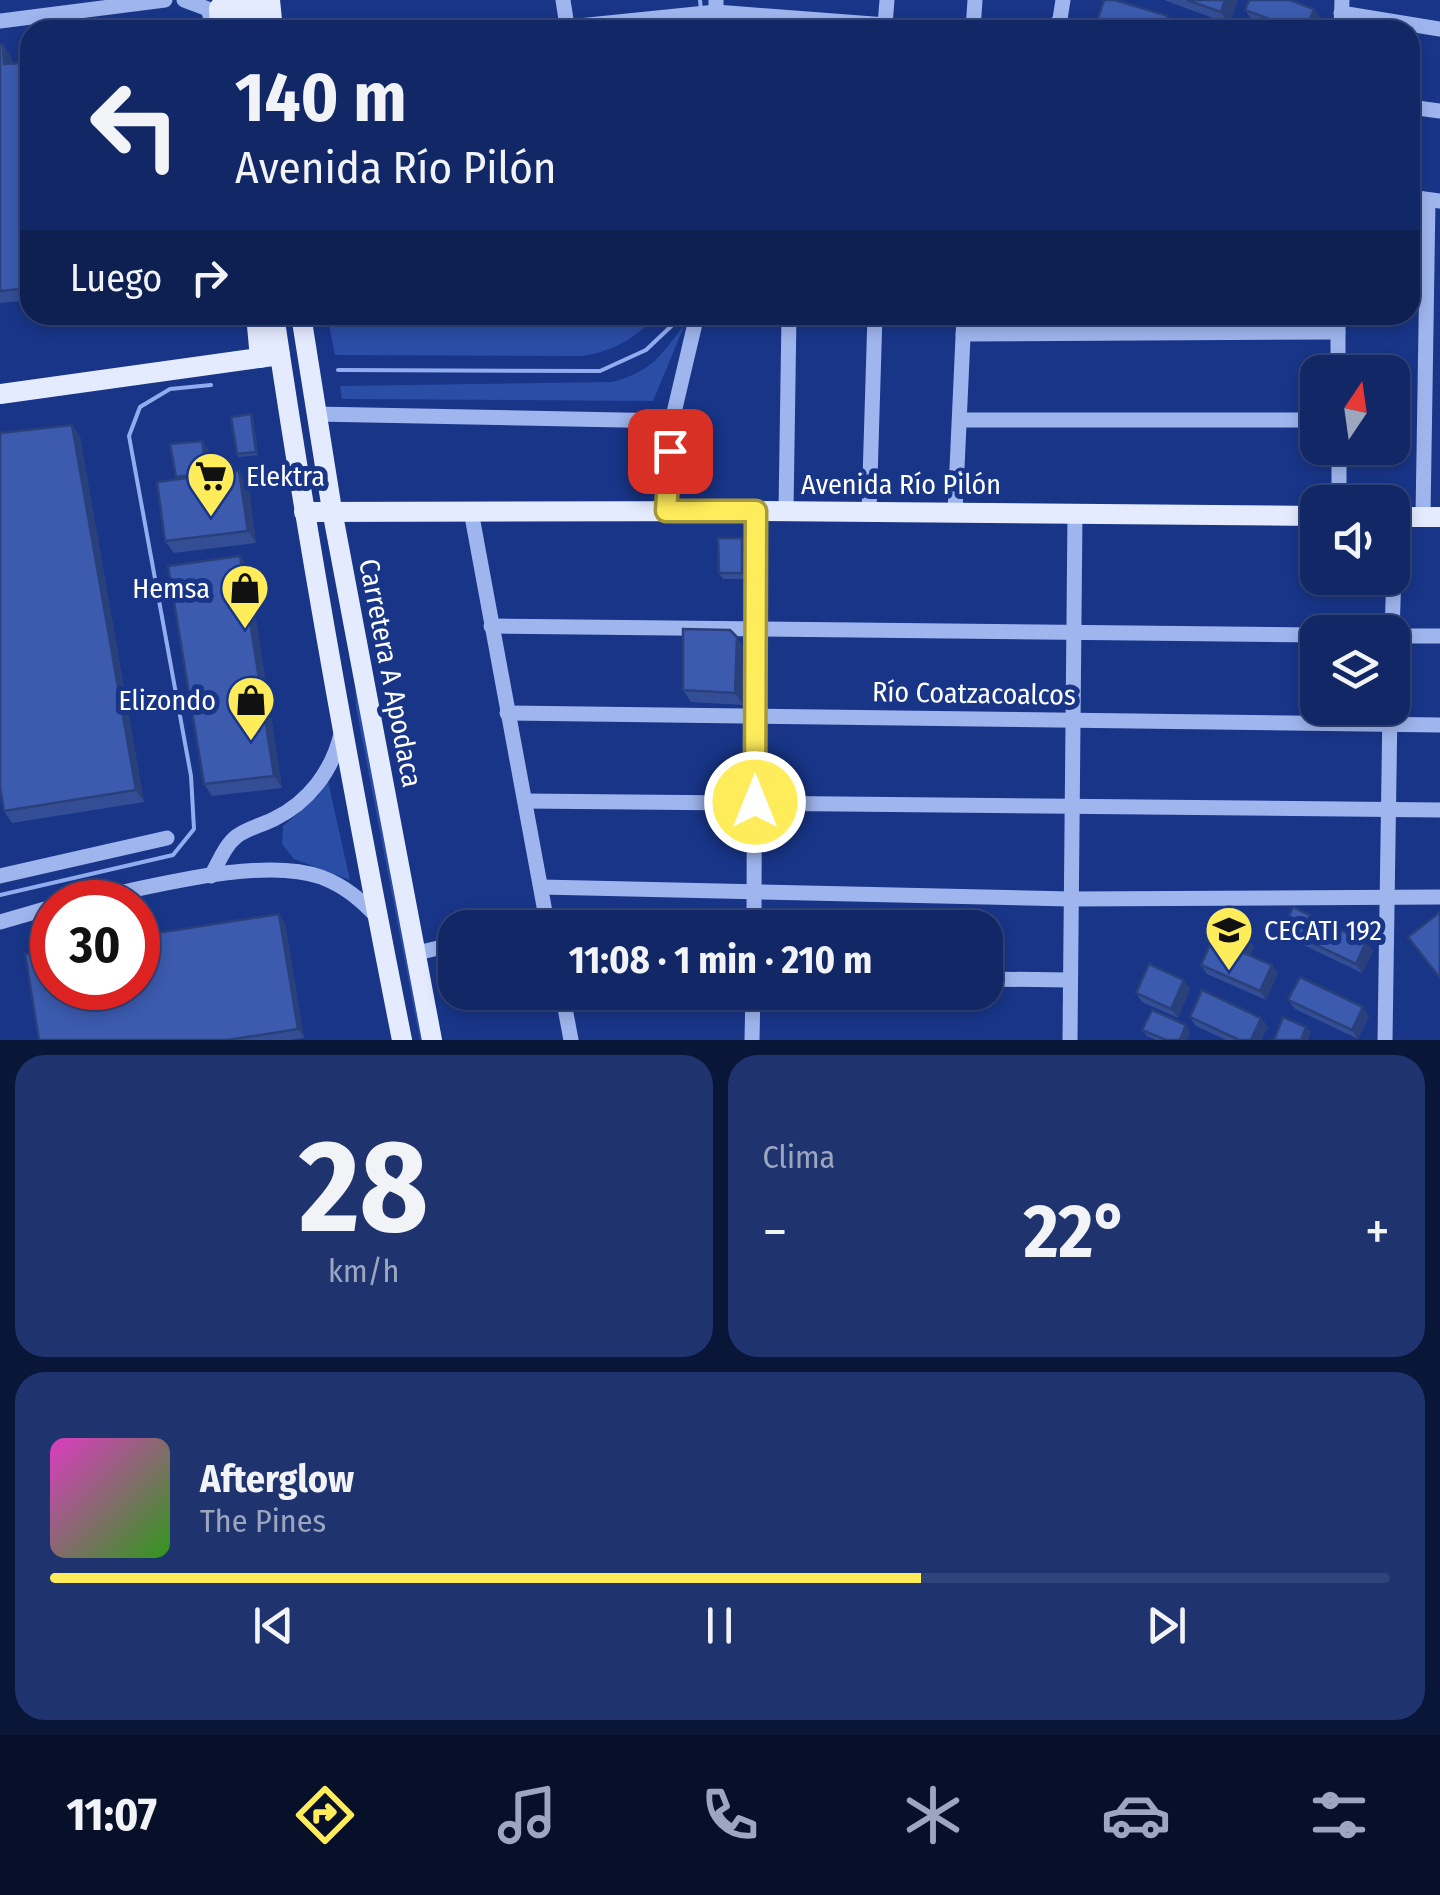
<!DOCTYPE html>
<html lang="es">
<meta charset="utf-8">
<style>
body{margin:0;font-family:"Fira Sans Condensed",sans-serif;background:#1f346f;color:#f1f3f6;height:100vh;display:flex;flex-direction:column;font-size:38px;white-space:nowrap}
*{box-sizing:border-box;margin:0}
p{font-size:32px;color:#9ca6bf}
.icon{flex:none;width:55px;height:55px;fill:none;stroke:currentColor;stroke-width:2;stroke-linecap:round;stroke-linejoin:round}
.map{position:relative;height:1040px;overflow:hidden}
.sheet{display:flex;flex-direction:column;gap:15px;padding:15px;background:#0a1638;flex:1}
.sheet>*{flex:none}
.guide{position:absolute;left:20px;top:20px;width:1400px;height:305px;border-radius:30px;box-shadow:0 5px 15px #0003,0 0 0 2px #31447a;background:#122866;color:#f1f3f6;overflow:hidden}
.needle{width:65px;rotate:13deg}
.controls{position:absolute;left:1300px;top:355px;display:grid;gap:20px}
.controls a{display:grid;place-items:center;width:110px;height:110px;border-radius:20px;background:#122866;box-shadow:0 5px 15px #0003,0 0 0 2px #31447a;font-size:50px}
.speed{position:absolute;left:30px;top:880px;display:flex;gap:20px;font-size:50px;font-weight:700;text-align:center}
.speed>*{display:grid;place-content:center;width:130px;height:130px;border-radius:50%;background:#122866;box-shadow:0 5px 15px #0003,0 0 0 2px #31447a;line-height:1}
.speed .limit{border:15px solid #d22;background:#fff;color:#111}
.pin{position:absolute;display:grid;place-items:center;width:85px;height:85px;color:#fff;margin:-42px;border-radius:20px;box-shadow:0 5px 15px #0006}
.me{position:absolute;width:110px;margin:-55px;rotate:0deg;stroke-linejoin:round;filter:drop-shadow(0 0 8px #0008)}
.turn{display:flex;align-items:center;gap:35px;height:210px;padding:0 50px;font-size:45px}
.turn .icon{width:130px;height:130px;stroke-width:2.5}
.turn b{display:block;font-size:70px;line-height:85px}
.then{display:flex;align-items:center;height:95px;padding:0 50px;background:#0003;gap:20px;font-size:38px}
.big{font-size:75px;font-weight:700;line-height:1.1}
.sheet .card{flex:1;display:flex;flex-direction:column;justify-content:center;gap:15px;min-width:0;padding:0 35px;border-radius:30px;background:#1f346f}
.sheet .dial{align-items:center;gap:0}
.dial b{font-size:130px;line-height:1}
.song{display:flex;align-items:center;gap:30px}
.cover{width:120px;height:120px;border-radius:15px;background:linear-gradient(135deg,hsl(310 70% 55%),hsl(110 70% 35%))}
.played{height:10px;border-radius:5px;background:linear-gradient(90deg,#ffec5b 65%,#31447a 65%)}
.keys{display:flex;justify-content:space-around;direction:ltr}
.heat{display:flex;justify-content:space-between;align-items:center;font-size:55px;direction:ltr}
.sheet .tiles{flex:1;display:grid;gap:15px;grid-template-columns:1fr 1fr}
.card:last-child{grid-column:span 2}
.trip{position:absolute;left:438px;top:910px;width:565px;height:100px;border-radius:30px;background:#122866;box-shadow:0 5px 15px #0003,0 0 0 2px #31447a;font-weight:700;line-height:100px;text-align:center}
.tabs{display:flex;height:160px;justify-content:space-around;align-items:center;background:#071029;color:#9ca6bf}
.tabs .icon{width:70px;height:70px}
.tabs .on{color:#ffec5b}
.tabs b{font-size:45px;color:#f1f3f6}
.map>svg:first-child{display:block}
</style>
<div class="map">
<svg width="1440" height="1040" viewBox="0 0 1440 1040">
<rect width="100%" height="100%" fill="#183588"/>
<!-- green -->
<g fill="#2a4da6">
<path d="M 411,315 L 656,315 C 635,339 614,351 582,356 L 335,355 L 328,320 Z"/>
<path d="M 685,324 L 653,401 L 342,399 L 340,386 L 612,382 C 653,371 660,356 685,324 Z"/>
<path d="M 355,672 L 429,1040 L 420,1040 L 356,707 Z"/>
<path d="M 328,781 L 350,880 L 294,859 L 282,844 L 283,826 L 317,797 Z"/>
</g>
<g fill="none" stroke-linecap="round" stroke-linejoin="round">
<!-- stream -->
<g stroke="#91adf0" stroke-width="4">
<path d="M 700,0 L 701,10"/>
<path d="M 338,370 L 600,371 L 646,350 L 683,315"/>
<path d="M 0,895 L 173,855 L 194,829 L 191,776 L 129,436 L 140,407 L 170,389 L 211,385"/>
</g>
<!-- minor -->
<g stroke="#9fb5ed" stroke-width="15">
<path d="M 184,0 L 208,9 L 214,28"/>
<path d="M 563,0 L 567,26"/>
<path d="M 1341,13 L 1440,29"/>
<path d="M 0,21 L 165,0"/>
<path d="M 885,25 L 887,0"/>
<path d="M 539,30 L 716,12 L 952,30"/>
<path d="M 716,30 L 716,0"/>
<path d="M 973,30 L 975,0"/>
<path d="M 1053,30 L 1060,19 L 1063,0"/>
<path d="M 1341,30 L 1342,0"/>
<path d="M 1410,107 L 1440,111"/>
<path d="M 1410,197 L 1440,201"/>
<path d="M 1338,315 L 1338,372"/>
<path d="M 302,319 L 341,315"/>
<path d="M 963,334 L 1338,332"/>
<path d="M 315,414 L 672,421"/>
<path d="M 960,420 L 1318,420"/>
<path d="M 1339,448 L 1339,502"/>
<path d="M 471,511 L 548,928"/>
<path d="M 666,511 L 672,421 L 697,315"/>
<path d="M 786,511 L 789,315"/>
<path d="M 869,512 L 875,315"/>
<path d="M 955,512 L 964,315"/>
<path d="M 1423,517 L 1428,200"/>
<path d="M 491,626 L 1318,635"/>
<path d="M 1392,632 L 1396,517"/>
<path d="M 1392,636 L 1440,636"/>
<path d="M 507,713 L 1440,725"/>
<path d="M 525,801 L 1440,810"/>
<path d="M 0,876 L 167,838"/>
<path d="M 211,876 C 219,862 225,845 237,836 C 248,828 262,825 274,819 C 309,802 332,771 341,734"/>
<path d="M 541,887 L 1070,899 L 1440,897"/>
<path d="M 76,902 C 141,890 259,855 321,877 C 345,886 361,900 378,918"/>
<path d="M 0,922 L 52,907"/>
<path d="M 754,928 L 755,511"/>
<path d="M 417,953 L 455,944"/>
<path d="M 985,979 L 1070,980"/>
<path d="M 562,992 L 571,1040"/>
<path d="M 752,1040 L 753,992"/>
<path d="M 1070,1040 L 1075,513"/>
<path d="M 1385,1040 L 1390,708"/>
</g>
<!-- major -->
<g stroke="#e5ebff" stroke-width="20">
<path d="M 231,0 L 235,30"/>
<path d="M 251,0 L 254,30"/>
<path d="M 270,0 L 273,30"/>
<path d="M 220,30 L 219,8 L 224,3 L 236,0"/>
<path d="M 256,315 L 260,358"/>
<path d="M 274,315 C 310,558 354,799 402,1040"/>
<path d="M 301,315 L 332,510 L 432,1040"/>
<path d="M 0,394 L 280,355"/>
<path d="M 304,512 L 755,511 L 1318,516"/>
<path d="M 1392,517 L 1440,517"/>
</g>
</g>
<!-- wall -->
<g fill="#344e96">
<path d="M 1164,0 L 1238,0 L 1229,24 Z"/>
<path d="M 1314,9 L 1320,18 L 1316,30 L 1282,30 L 1251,18 L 1245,10 Z"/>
<path d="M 1168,16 L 1174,25 L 1172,30 L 1104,30 L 1097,21 Z"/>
<path d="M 0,45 L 3,45 L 11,57 L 12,64 L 30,73 L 30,300 L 0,303 Z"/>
<path d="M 251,414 L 253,417 L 258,455 L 239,457 L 237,454 Z"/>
<path d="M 72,425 L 80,437 L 144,802 L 12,823 L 4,811 Z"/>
<path d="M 202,441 L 208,450 L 212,475 L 248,483 L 256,543 L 174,553 L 165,541 L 178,480 L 176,477 Z"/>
<path d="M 746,544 L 746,579 L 723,579 L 719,573 Z"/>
<path d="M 248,568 L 282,788 L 212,796 L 204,784 Z"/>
<path d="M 745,649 L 743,705 L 691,702 L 683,690 Z"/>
<path d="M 285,923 L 304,1038 L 290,1040 L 39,1040 Z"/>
<path d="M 1283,929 L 1373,951 L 1362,973 L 1289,938 Z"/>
<path d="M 1232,946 L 1254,947 L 1250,956 L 1278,973 L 1266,1000 L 1207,974 L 1201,965 Z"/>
<path d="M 1190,989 L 1178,1018 L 1142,1002 L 1136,993 Z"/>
<path d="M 1288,1000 L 1369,1016 L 1358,1039 L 1295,1009 Z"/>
<path d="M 1190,1017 L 1261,1018 L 1268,1027 L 1261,1040 L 1226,1040 L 1196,1026 Z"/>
<path d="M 1142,1030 L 1190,1031 L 1187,1040 L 1156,1040 L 1147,1036 Z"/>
</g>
<!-- shaded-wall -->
<g fill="#2a407a">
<path d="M 1225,0 L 1238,0 L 1229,24 L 1221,12 Z"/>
<path d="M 1314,9 L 1320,18 L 1316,30 L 1306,30 Z"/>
<path d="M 1168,16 L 1174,25 L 1172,30 L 1164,30 Z"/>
<path d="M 3,45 L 11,57 L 12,76 L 4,64 Z"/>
<path d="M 23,63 L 30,73 L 30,93 L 25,86 Z"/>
<path d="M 251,414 L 253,417 L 258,455 L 256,452 Z"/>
<path d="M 72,425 L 80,437 L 144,802 L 136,790 Z"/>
<path d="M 202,441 L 208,450 L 213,481 L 207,473 Z"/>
<path d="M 239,471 L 248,483 L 256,543 L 248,531 Z"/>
<path d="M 742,538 L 746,544 L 746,579 L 742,573 Z"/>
<path d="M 240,556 L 248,568 L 282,788 L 274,776 Z"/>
<path d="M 737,637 L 745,649 L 743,705 L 735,693 Z"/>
<path d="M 279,914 L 285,923 L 304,1038 L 298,1029 Z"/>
<path d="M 1248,938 L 1254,947 L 1248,961 L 1242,952 Z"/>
<path d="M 1366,942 L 1373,951 L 1362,973 L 1356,964 Z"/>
<path d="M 1272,965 L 1278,973 L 1266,1000 L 1260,991 Z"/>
<path d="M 1184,980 L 1190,989 L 1178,1018 L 1171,1009 Z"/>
<path d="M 1363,1007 L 1369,1016 L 1358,1039 L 1352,1030 Z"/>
<path d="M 1261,1018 L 1268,1027 L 1261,1040 L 1251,1040 Z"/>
<path d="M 1186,1025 L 1190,1031 L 1187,1040 L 1180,1040 Z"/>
<path d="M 1306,1027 L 1311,1032 L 1308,1040 L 1301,1040 Z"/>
</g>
<!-- building -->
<g fill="#3c5baf" stroke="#2a407a" stroke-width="2.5">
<path d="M 1104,0 L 1115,0 L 1168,16 L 1164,30 L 1127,30 L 1097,21 Z"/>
<path d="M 1187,0 L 1225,0 L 1221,12 Z"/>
<path d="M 1249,0 L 1290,0 L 1314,9 L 1306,30 L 1299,30 L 1245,10 Z"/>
<path d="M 0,45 L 3,45 L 4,64 L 23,63 L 25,86 L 30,86 L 30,288 L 0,291 Z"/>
<path d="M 251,414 L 256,452 L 237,454 L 231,417 Z"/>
<path d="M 72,425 L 136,790 L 4,811 L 0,787 L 0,433 Z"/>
<path d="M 202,441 L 207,473 L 176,477 L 170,444 Z"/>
<path d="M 239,471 L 248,531 L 165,541 L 157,482 Z"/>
<path d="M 718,538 L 742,538 L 742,573 L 719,573 Z"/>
<path d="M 240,556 L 274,776 L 204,784 L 168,566 Z"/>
<path d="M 683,629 L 730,630 L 737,637 L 735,693 L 683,690 Z"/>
<path d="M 1293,907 L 1366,942 L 1356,964 L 1283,929 Z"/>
<path d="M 1440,912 L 1440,978 L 1408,937 Z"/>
<path d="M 279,914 L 298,1029 L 228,1040 L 39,1040 L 25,954 L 52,950 L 52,988 L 138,988 L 138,936 Z"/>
<path d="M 1235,932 L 1248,938 L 1242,952 L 1272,965 L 1260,991 L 1201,965 L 1213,938 L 1232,946 Z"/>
<path d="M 1149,964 L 1184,980 L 1171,1009 L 1136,993 Z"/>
<path d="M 1300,977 L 1363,1007 L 1352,1030 L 1288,1000 Z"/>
<path d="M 1202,990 L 1261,1018 L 1251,1040 L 1239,1040 L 1190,1017 Z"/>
<path d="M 1152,1010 L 1186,1025 L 1180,1040 L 1166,1040 L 1142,1030 Z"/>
<path d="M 1283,1017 L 1306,1027 L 1301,1040 L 1274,1040 Z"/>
</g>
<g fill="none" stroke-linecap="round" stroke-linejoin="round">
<!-- route casing -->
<g stroke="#a6993b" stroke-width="25">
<path id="route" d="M 670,451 L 666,511 L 756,511 L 755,802"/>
</g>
<!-- route -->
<use href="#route" stroke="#ffec5b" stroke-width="18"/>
</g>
<!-- icons -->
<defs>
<g id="supermarket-pin" transform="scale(2.5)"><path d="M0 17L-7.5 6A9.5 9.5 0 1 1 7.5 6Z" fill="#ffec5b" stroke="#183588"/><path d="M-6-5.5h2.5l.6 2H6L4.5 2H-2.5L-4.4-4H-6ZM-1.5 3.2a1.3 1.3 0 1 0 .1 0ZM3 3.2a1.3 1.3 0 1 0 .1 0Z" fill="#111"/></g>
<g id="shop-pin" transform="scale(2.5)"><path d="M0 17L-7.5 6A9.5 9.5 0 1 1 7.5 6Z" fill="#ffec5b" stroke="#183588"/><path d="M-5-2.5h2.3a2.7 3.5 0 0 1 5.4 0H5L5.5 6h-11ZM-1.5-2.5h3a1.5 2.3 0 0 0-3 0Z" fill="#111"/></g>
<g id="school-pin" transform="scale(2.5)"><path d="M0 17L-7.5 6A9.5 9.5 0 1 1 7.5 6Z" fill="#ffec5b" stroke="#183588"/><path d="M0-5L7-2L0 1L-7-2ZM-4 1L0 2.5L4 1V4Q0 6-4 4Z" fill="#111"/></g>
</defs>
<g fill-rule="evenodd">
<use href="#supermarket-pin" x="211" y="476"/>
<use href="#shop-pin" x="245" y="588"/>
<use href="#shop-pin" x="251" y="700"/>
<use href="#school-pin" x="1229" y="930"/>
</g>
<g text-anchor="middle" stroke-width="10" stroke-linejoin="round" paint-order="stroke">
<!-- poi labels -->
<g font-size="28" fill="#fff" stroke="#183588" text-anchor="start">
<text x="246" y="486">Elektra</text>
<text x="210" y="598" text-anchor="end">Hemsa</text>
<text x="216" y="710" text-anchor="end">Elizondo</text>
<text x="1264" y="940">CECATI 192</text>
</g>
<!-- street labels -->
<g font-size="28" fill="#fff" stroke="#183588">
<text x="901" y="494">Avenida Río Pilón</text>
<text transform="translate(391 673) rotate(79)" y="10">Carretera A Apodaca</text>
<text transform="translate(974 693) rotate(1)" y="10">Río Coatzacoalcos</text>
</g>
</g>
</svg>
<div class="controls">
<a><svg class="needle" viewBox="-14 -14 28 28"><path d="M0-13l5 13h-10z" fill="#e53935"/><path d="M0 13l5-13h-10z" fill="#9ca6bf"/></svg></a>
<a><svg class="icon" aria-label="sound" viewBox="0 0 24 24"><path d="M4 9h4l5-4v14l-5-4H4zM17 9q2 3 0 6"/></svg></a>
<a><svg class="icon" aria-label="layers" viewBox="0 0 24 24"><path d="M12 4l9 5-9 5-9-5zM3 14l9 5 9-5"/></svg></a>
</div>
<div class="speed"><div class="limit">30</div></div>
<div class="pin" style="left:670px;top:451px;background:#d93025"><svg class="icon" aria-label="arrive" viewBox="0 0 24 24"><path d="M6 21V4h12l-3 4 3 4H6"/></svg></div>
<svg class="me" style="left:755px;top:802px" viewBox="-20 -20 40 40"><circle r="17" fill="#ffec5b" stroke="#fff" stroke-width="3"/><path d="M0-11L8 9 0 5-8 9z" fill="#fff"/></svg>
<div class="trip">11:08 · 1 min · 210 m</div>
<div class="guide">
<div class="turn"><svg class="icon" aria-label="left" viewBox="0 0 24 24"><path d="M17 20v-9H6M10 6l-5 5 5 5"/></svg><div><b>140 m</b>Avenida Río Pilón</div></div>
<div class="then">Luego<svg class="icon" aria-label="right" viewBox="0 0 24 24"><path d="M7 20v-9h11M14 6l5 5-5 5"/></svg></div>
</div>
</div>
<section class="sheet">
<div class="tiles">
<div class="card dial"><b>28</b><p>km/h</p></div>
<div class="card"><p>Clima</p>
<div class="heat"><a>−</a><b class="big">22°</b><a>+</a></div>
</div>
<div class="card">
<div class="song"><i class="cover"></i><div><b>Afterglow</b><p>The Pines</p></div></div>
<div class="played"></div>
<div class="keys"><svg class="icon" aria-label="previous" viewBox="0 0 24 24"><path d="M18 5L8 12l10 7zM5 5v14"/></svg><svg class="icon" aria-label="pause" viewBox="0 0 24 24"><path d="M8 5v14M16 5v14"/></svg><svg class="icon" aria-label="next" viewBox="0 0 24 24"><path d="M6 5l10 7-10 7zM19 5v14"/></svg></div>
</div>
</div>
</section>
<nav class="tabs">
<b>11:07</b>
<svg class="icon on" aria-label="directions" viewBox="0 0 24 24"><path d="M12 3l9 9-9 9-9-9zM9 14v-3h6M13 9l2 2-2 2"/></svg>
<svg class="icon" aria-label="music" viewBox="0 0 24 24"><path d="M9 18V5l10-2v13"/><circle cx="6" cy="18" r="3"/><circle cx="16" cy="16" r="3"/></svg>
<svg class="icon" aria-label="phone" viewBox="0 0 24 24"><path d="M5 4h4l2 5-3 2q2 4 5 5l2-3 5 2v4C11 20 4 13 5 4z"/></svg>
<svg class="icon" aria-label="climate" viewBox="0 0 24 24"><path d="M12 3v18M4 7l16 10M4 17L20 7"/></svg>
<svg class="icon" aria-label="car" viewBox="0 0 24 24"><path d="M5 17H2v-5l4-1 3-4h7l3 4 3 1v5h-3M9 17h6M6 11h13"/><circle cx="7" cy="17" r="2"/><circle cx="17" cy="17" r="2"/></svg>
<svg class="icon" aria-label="filters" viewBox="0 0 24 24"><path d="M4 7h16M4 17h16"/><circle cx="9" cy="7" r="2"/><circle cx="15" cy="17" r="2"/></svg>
</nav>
